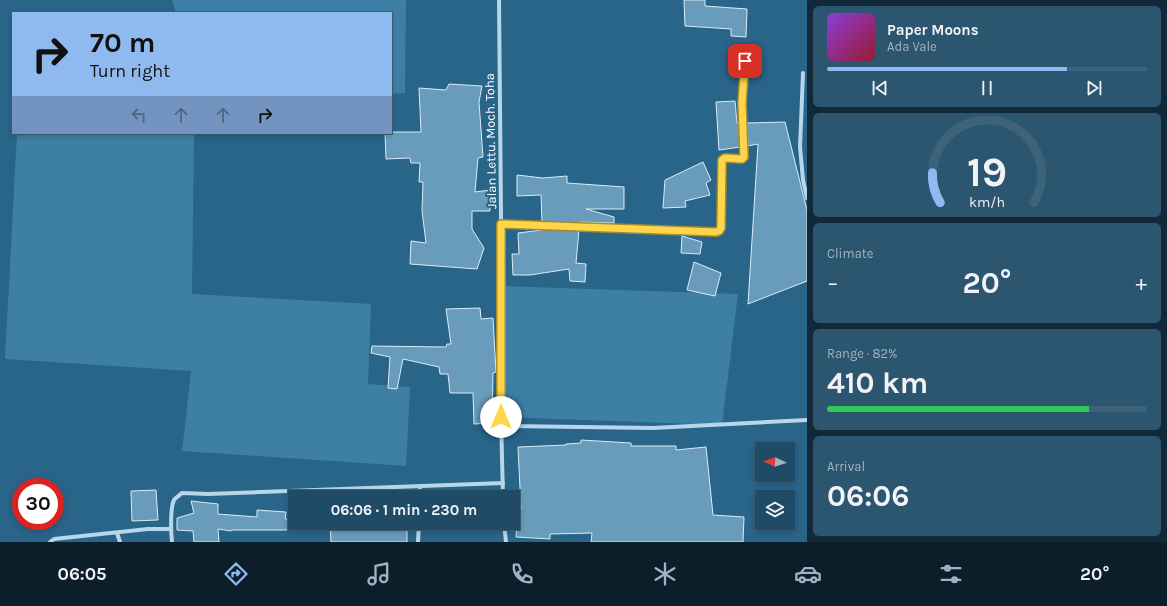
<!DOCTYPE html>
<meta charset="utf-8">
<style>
body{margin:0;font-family:Karla,sans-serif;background:#2c5570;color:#f1f3f6;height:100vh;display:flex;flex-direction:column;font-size:15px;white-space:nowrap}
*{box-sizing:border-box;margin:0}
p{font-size:13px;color:#a1b3c0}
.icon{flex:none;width:22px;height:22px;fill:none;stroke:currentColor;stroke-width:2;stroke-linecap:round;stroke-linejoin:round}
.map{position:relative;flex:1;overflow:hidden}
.panel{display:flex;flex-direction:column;gap:6px;padding:6px;background:#112939;width:360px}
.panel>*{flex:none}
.banner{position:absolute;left:12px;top:12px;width:380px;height:122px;border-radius:0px;box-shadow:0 2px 6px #0003,0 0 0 1px #3c637b;background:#90b9f0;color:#111;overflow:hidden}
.needle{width:26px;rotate:274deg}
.buttons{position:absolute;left:755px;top:442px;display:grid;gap:8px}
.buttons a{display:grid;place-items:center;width:40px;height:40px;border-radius:0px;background:#1f4b67;box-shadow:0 2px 6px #0003,0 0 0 1px #3c637b;font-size:20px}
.speed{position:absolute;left:12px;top:478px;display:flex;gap:8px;font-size:20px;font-weight:700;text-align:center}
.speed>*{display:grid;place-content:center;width:52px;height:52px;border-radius:50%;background:#1f4b67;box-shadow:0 2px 6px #0003,0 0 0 1px #3c637b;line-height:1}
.speed .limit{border:6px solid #d22;background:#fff;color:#111}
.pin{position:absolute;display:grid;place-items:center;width:34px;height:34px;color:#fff;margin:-17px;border-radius:8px;box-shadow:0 2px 6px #0006}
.me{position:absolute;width:44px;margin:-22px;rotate:0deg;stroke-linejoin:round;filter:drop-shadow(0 0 3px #0008)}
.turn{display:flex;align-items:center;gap:14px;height:84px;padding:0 12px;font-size:18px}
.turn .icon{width:52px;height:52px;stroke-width:2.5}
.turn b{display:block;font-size:28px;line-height:34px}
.lanes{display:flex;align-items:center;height:38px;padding:0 12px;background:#0003;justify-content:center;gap:20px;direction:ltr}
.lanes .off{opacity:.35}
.big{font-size:30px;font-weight:700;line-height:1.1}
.panel .tile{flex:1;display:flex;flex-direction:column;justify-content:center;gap:6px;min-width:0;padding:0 14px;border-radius:6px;background:#2c5570}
.panel .dial{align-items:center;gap:0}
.dial svg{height:104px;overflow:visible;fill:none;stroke:#3c637b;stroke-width:7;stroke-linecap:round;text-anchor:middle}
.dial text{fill:#f1f3f6;stroke:none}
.song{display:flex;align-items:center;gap:12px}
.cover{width:48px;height:48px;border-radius:6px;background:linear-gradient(135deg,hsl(270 70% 55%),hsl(350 70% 35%))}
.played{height:4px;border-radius:2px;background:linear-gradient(90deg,#90b9f0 75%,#3c637b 75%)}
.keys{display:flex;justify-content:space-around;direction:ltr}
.heat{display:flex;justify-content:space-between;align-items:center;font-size:22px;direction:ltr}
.charge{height:6px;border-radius:3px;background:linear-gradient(90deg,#34c759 82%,#3c637b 0)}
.trip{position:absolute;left:288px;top:490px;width:232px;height:40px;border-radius:0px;background:#1f4b67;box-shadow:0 2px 6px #0003,0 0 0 1px #3c637b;font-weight:700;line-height:40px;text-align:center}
.menu{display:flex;height:64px;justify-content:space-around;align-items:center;background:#0c1e29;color:#a1b3c0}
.menu .icon{width:28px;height:28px}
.menu .selected{color:#90b9f0}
.menu b{font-size:18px;color:#f1f3f6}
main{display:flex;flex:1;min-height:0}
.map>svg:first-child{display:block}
</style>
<main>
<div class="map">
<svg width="807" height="542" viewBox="0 0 807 542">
<rect width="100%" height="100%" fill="#296489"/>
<!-- green -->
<g fill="#3e7fa5">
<path d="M 172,0 L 406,0 L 405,93 L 391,94 L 391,13 L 176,13 Z"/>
<path d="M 17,133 L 194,133 L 192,294 L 371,304 L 368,384 L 410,387 L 406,466 L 182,451 L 191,371 L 5,359 Z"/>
<path d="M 501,286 L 738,294 L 722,425 L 501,417 Z"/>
</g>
<!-- building -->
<g fill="#699cbb" stroke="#daecf7">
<path d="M 684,0 L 705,0 L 705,6 L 747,9 L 746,37 L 731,36 L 731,29 L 685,26 Z"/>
<path d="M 449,84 L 482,86 L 479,102 L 483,157 L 478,158 L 475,192 L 490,190 L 490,211 L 472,211 L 472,229 L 484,248 L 477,269 L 410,264 L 411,241 L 426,243 L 422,211 L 423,182 L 419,182 L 420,163 L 411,163 L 410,158 L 386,159 L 385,133 L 391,133 L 391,132 L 421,132 L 419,88 L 446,90 Z"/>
<path d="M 735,101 L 737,123 L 740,123 L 741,147 L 719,150 L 716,102 Z"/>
<path d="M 785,122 L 807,210 L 807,281 L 748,304 L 758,144 L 748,146 L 747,123 Z"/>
<path d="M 703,162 L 711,180 L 706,183 L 710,195 L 685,201 L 686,207 L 663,208 L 665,180 Z"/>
<path d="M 517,175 L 543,178 L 567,176 L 567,183 L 624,187 L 624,209 L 586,209 L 614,217 L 614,223 L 580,222 L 579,223 L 542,222 L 541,195 L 517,196 Z"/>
<path d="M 542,229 L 579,230 L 576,263 L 586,264 L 585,282 L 570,281 L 569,269 L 530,275 L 513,275 L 512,254 L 519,254 L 518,233 L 542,230 Z"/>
<path d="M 682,236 L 702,242 L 700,254 L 681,253 Z"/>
<path d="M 694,262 L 721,273 L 715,296 L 687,290 Z"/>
<path d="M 480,308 L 481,319 L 493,318 L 496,372 L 493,373 L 492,423 L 474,424 L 473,393 L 450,393 L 448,374 L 440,374 L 439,367 L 403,359 L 397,389 L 388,388 L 390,357 L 371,353 L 372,346 L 446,347 L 447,344 L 451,344 L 446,309 Z"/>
<path d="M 581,440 L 631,443 L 631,446 L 676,446 L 676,450 L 706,447 L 713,515 L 744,517 L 743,542 L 591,542 L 592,533 L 550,534 L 550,539 L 516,537 L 518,508 L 521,509 L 518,447 L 566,445 L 566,444 L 581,443 Z"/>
<path d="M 156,490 L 158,520 L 132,521 L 131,491 Z"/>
<path d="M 487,494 L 487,497 L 426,497 L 426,495 Z"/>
<path d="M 191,501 L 218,504 L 218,514 L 257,517 L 257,510 L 286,512 L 285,519 L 294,519 L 293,530 L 231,530 L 231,531 L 218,529 L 219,542 L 194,542 L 193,531 L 177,530 L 177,518 L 194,513 Z"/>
<path d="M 330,523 L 407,523 L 407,542 L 331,542 Z"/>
<path d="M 427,523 L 487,523 L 487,524 L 427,525 Z"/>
</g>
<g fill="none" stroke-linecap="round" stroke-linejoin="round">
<!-- street -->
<g stroke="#b7d6e9" stroke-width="4">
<path d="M 499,0 L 501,213 L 501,417 L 503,497"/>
<path d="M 803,73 L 800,147 L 803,180 L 807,198"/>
<path d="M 501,224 L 716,232 L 719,231 L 721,228 L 722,160 L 725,158 L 742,159 L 745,157 L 742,103 L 746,50"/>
<path d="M 501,426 L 653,428 L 807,420"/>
<path d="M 420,497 L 420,486"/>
<path d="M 504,523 L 506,542"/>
<path d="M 117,533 L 120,542"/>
<path d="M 50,542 L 54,539 L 148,529 L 171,529"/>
<path d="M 172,542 C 171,532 170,508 174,500 C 176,497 180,495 182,493 L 208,494 L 503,483"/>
<path d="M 418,542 L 419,523"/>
</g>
</g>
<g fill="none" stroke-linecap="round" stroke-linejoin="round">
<!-- route casing -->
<g stroke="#a68a30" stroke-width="10">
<path id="route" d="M 501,417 L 501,224 L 716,232 L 719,231 L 721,228 L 722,160 L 725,158 L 742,159 L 744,157 L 742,103 L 745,61"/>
</g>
<!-- route -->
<use href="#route" stroke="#ffd54a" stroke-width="7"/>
</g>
<g text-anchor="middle" stroke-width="4" stroke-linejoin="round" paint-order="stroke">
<!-- street labels -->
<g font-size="13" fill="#fff" stroke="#296489">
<text transform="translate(490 141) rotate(-91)" y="5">Jalan Lettu. Moch. Toha</text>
</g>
</g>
</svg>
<div class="buttons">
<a><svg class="needle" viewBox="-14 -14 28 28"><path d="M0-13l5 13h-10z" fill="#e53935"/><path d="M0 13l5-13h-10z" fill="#a1b3c0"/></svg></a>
<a><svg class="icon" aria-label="layers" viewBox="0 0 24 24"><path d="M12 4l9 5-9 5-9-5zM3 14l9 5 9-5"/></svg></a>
</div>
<div class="speed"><div class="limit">30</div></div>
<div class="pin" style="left:745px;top:61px;background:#d93025"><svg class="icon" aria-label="arrive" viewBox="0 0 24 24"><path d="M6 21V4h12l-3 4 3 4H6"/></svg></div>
<svg class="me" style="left:501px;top:417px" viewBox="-20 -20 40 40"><circle r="19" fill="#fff"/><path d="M0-13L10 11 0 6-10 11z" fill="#ffd54a"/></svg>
<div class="trip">06:06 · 1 min · 230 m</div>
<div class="banner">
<div class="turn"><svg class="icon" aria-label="right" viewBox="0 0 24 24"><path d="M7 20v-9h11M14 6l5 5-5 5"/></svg><div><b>70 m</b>Turn right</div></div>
<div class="lanes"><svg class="icon off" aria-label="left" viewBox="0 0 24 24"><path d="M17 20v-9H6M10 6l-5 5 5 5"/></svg><svg class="icon off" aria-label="ahead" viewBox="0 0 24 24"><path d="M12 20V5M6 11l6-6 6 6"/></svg><svg class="icon off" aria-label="ahead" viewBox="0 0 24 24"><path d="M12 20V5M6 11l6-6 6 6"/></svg><svg class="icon" aria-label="right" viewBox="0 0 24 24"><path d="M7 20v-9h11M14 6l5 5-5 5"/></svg></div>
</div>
</div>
<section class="panel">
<div class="tile">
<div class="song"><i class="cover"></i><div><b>Paper Moons</b><p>Ada Vale</p></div></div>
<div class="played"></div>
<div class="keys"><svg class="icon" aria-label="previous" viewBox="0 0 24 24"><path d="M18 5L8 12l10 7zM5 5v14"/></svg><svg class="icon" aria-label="pause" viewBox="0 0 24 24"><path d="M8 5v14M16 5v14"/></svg><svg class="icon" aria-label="next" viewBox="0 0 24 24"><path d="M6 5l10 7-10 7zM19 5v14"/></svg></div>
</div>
<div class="tile dial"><svg viewBox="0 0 100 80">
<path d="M14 69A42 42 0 1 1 86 69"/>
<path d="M14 69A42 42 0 0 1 8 46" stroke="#90b9f0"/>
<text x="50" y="56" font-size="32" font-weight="700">19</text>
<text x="50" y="72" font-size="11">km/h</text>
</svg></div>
<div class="tile"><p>Climate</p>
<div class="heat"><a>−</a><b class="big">20°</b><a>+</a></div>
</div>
<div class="tile"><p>Range · 82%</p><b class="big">410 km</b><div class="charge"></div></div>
<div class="tile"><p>Arrival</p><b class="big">06:06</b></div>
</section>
</main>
<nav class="menu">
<b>06:05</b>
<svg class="icon selected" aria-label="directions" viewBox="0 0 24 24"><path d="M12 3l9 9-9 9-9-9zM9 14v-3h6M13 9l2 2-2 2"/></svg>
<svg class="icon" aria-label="music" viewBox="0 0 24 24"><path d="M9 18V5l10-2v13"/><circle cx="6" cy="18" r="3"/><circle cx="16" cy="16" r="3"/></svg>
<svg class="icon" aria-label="phone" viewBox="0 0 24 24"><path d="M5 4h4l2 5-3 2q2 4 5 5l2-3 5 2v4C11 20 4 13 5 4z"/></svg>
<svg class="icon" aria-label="climate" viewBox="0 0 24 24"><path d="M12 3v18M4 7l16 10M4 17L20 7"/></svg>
<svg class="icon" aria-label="car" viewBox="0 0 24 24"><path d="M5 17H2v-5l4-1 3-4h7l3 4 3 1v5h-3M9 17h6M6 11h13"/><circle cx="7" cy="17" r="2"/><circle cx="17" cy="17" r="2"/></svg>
<svg class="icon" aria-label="filters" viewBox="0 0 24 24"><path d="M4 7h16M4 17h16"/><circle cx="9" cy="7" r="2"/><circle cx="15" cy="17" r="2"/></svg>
<b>20°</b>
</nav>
